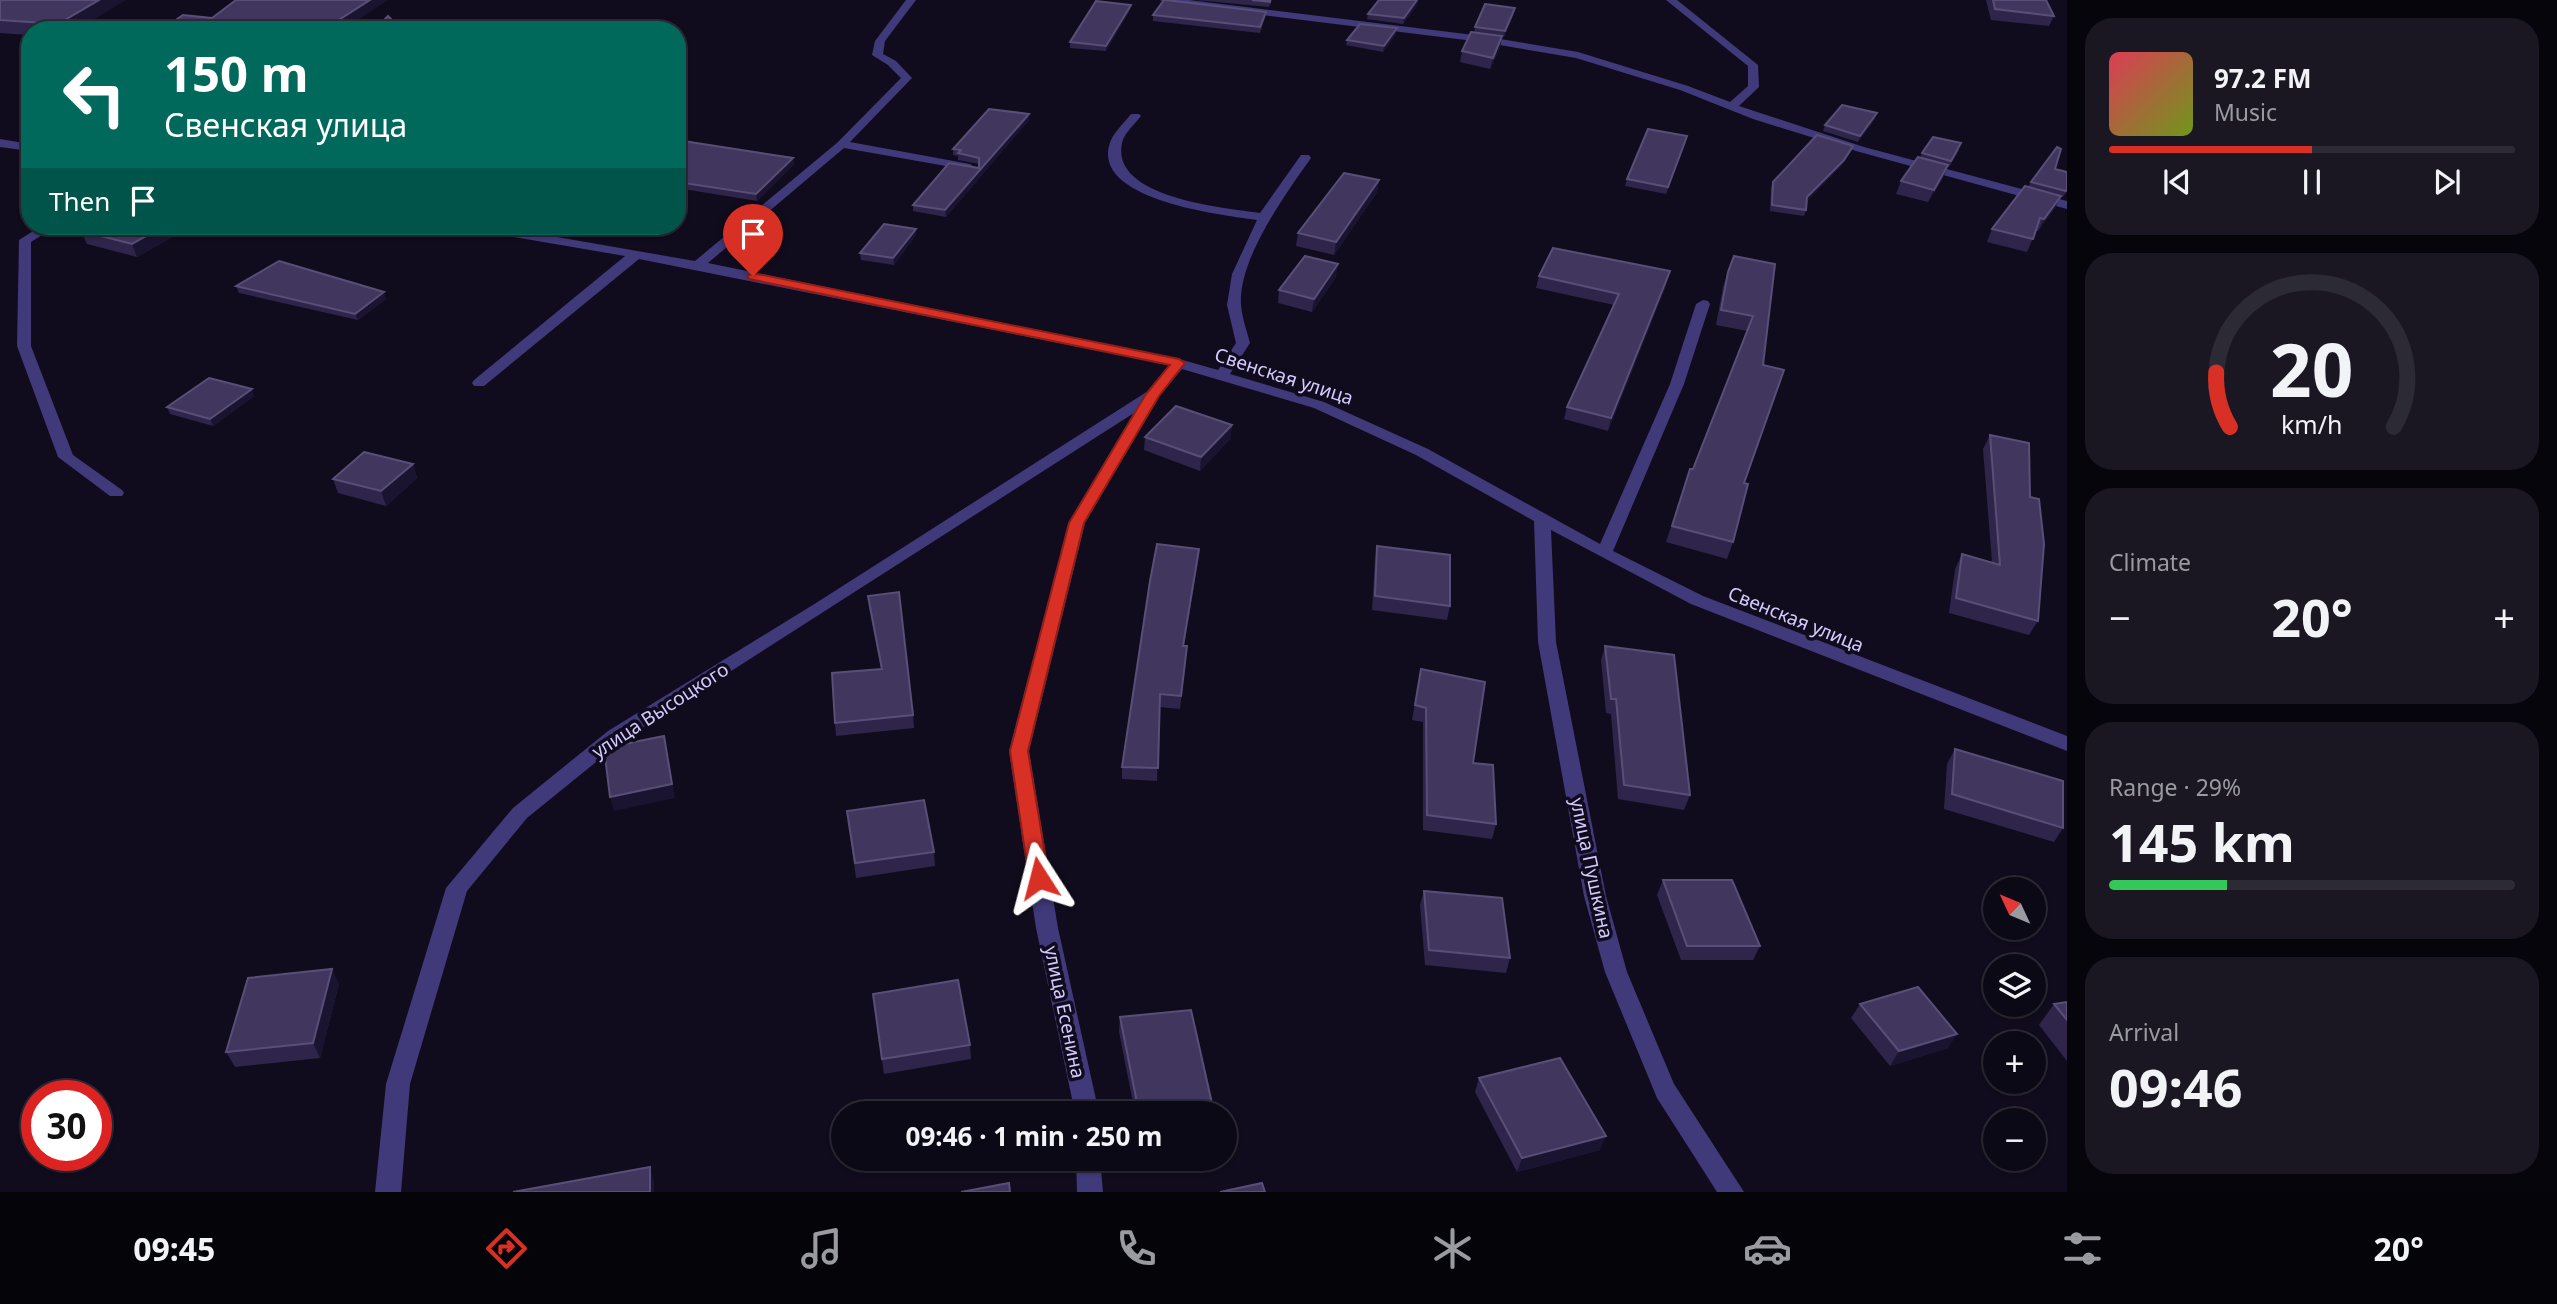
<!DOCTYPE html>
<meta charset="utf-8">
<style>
body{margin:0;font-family:"Noto Sans",sans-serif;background:#1a1723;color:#f1f3f6;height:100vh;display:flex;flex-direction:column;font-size:26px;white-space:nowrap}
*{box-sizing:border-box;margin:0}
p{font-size:23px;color:#9a9aa1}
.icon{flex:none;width:38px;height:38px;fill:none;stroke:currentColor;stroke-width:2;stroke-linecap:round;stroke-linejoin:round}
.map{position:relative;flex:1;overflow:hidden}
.drawer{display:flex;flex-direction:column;gap:18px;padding:18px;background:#07050c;width:490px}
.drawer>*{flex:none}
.banner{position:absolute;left:21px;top:21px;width:665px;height:214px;border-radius:28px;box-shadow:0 2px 5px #0004,0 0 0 2px #2c2a35;background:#00695c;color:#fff;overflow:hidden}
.needle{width:46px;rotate:314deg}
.controls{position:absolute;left:1983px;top:877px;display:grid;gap:14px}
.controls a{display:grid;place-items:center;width:63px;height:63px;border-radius:50%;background:#0c0916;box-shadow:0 2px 5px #0004,0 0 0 2px #2c2a35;font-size:35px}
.speed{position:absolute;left:21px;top:1080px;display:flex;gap:14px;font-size:35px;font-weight:700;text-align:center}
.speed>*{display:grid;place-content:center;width:91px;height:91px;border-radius:50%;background:#0c0916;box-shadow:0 2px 5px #0004,0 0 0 2px #2c2a35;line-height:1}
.speed .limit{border:10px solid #d22;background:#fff;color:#111}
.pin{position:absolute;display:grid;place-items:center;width:60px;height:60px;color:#fff;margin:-72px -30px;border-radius:50% 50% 50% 0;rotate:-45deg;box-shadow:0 0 7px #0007}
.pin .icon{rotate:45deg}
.me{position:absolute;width:77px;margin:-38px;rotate:351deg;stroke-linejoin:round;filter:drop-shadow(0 0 5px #0008)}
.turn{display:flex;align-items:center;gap:24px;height:147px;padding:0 28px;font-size:32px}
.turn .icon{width:91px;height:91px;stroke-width:2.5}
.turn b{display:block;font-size:49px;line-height:60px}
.then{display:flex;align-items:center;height:66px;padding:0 28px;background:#0003;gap:14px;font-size:26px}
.big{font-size:52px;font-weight:700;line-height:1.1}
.drawer .tile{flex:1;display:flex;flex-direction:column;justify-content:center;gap:10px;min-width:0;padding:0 24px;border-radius:28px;background:#1a1723}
.drawer .dial{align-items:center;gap:0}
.dial svg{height:182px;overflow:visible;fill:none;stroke:#2c2a35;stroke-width:7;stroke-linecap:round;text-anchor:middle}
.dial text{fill:#f1f3f6;stroke:none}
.song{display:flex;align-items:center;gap:21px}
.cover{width:84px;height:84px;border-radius:10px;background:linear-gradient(135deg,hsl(350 70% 55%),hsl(80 70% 35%))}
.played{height:7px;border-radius:4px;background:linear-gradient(90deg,#d93025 50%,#2c2a35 50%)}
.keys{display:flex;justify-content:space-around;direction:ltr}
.heat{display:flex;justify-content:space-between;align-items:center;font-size:38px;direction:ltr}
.charge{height:10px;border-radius:5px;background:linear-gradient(90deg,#34c759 29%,#2c2a35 0)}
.trip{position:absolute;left:831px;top:1101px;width:406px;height:70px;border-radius:35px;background:#0c0916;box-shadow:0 2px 5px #0004,0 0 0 2px #2c2a35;font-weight:700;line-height:70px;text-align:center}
.tab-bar{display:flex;height:112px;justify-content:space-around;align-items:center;background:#050409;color:#9a9aa1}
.tab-bar .icon{width:49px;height:49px}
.tab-bar .selected{color:#d93025}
.tab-bar b{font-size:32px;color:#f1f3f6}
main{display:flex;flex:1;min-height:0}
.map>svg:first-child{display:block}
</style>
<main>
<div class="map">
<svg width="2067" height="1192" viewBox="0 0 2067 1192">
<rect width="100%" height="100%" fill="#100c1d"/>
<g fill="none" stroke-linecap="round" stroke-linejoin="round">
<!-- minor -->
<g fill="#40397a" fill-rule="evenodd">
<path d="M 906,0 L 916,0 L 885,41 L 883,54 L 896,61 L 912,78 L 850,142 L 970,164 L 976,168 L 974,171 L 844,148 L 708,263 L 1179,359 L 1218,370 L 1236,343 L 1227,305 L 1232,274 L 1257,220 C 1223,215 1086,200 1111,140 C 1116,130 1125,122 1131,114 L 1139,114 L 1141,116 C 1135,124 1124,133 1122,143 C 1110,198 1224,208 1260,213 L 1301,155 L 1309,155 L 1311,158 C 1285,195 1238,259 1241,305 C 1242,318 1247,331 1250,343 L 1230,374 L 1324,402 L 1428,449 L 1600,544 L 1670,384 L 1696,304 L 1703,300 L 1708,301 L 1710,304 L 1684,384 L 1613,551 L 1703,596 L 2067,736 L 2067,751 L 1691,604 L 1551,530 L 1556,642 L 1606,896 L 1627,972 L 1674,1084 L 1744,1192 L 1717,1192 L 1657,1098 L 1605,972 L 1584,896 L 1538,642 L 1534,521 L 1416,455 L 1314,408 L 1182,369 L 1159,396 L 1085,523 L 1029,751 L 1058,928 L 1099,1113 L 1075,1113 L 1036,928 L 1009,751 L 1069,523 L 1134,413 L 622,741 L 527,818 L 467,891 L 410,1084 L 401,1192 L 375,1192 L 386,1084 L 446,888 L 513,808 L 608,731 L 816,603 L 1148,391 L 1169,365 L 639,259 L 484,386 L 474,386 L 472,383 L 474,380 L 625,256 L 472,230 L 466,226 L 493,226 L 695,261 L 838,142 L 901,78 L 888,65 L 872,55 L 875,41 Z"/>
<path d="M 1160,0 L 1189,0 L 1482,36 L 1578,52 L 1688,86 L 1730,102 L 1748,86 L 1748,66 L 1666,0 L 1677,0 L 1758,65 L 1759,87 L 1739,106 L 1864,147 L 2067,201 L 2067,209 L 1856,151 L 1753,119 L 1680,90 L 1576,58 L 1482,42 L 1165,3 Z"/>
<path d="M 0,139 L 30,144 L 30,151 L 0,147 Z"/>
<path d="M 41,226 L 56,226 L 31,242 L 31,346 L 73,455 L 122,490 L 124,493 L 122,496 L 110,496 L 58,457 L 17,346 L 19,240 Z"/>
<path d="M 1076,1158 L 1100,1158 L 1103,1192 L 1077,1192 Z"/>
</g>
</g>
<!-- wall -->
<g fill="#2f254a">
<path d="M 0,0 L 76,30 L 30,30 L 30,35 L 0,33 Z"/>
<path d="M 1196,0 L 1272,0 L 1269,7 Z"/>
<path d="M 1986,0 L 2046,0 L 2054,16 L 2049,26 L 1991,20 Z"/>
<path d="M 1417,5 L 1403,24 L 1367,19 L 1368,14 Z"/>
<path d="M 1130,10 L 1106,51 L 1070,48 L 1070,42 Z"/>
<path d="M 1266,12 L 1265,18 L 1260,33 L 1153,21 L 1153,15 Z"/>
<path d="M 1514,14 L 1504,37 L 1502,37 L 1500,48 L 1490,69 L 1460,62 L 1462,51 L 1474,32 L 1475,27 Z"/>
<path d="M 1396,34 L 1383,52 L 1346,45 L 1347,40 Z"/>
<path d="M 1875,119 L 1858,142 L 1823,131 L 1825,125 Z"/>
<path d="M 1029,120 L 946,217 L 913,211 L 913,205 L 979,168 L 979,164 L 958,160 L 958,156 L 953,155 L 953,149 Z"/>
<path d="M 677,140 L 794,164 L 757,201 L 677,188 Z"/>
<path d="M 1686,142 L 1666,194 L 1625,186 L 1627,179 Z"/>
<path d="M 1853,146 L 1851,152 L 1841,166 L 1807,201 L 1806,210 L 1804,216 L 1770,211 L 1771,188 L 1773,182 Z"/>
<path d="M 1959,150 L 1949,167 L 1947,166 L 1943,178 L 1928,202 L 1896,194 L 1901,181 L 1920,158 L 1922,153 Z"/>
<path d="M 2055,169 L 2067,191 L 2063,197 L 2060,197 L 2055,208 L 2038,231 L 2036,231 L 2027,252 L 1987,242 L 1992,229 L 2028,187 L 2031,182 Z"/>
<path d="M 1379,180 L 1377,192 L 1334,255 L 1296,246 L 1298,233 Z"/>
<path d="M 91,226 L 168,226 L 172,237 L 137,257 L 87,244 L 81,231 Z"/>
<path d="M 916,229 L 916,235 L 894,265 L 861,260 L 860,253 Z"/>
<path d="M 1775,264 L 1744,483 L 1733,542 L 1727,559 L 1666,542 L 1690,469 L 1693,469 L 1747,331 L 1716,325 L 1723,287 L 1728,272 Z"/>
<path d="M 1539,276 L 1667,283 L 1608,431 L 1564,419 L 1567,407 L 1614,305 L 1536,288 Z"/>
<path d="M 1336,277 L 1312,312 L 1278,303 L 1279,290 Z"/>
<path d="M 236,286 L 386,299 L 358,320 L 239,293 Z"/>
<path d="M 254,396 L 213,426 L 170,414 L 167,407 Z"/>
<path d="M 1232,425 L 1230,439 L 1200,471 L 1144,450 L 1145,437 Z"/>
<path d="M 1990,435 L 2030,497 L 2038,621 L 2029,635 L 1949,613 L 1955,569 L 1962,554 L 1992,562 L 1983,449 Z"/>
<path d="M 413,464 L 417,478 L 386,506 L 338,493 L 333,479 Z"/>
<path d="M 1377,546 L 1450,606 L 1447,620 L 1372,610 L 1375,560 Z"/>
<path d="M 1198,561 L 1184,646 L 1187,646 L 1180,709 L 1159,707 L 1157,781 L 1122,779 L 1122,767 Z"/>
<path d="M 868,596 L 913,715 L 914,728 L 836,736 L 835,723 L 881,669 L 869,608 Z"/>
<path d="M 1605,646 L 1690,795 L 1684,810 L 1618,799 L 1611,714 L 1606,713 L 1601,660 Z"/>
<path d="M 1421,669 L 1473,763 L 1496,824 L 1492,839 L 1423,830 L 1423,722 L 1412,720 Z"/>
<path d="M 1955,749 L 2063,828 L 2054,842 L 1944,809 L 1947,764 Z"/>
<path d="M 847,811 L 934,852 L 935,866 L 856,878 Z"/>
<path d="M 1663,880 L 1760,946 L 1753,960 L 1681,960 L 1657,895 Z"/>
<path d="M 1424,891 L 1510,958 L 1506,973 L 1425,965 L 1420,905 Z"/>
<path d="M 339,984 L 320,1058 L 235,1067 L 226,1052 Z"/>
<path d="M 873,994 L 970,1045 L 971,1059 L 884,1074 Z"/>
<path d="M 2067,1002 L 2067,1061 L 2039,1025 L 2054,1004 Z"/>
<path d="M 1860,1004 L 1948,1048 L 1890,1066 L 1851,1018 Z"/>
<path d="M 1120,1017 L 1213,1108 L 1212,1113 L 1135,1113 L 1119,1032 Z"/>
<path d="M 1479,1078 L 1600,1150 L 1517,1172 L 1475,1092 Z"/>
</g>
<!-- shaded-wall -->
<g fill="#1b1430">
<path d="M 99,0 L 126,0 L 76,30 L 60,30 L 58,24 Z"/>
<path d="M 370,0 L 388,0 L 342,30 L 323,30 Z"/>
<path d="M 1418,0 L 1417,5 L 1403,24 L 1404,18 Z"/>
<path d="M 1131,5 L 1130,10 L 1106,51 L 1106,46 Z"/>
<path d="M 1515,8 L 1514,14 L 1504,37 L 1505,31 Z"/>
<path d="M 1397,28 L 1396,34 L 1383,52 L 1384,46 Z"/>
<path d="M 1502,36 L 1500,48 L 1490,69 L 1493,58 Z"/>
<path d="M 1877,113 L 1875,119 L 1858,142 L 1860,136 Z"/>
<path d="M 1029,114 L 1029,120 L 946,217 L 945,210 Z"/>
<path d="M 1853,146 L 1851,152 L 1841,166 L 1805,203 L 1807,197 Z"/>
<path d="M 793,158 L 794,164 L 757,201 L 756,194 Z"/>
<path d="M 1948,165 L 1943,178 L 1928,202 L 1934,190 Z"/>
<path d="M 1379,180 L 1377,192 L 1334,255 L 1336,242 Z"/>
<path d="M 2061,196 L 2055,208 L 2038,231 L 2044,219 Z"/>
<path d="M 164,226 L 168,226 L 172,237 L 137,257 L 132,244 Z"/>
<path d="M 916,229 L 916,235 L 894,265 L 893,258 Z"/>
<path d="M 1338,264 L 1336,277 L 1312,312 L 1314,299 Z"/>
<path d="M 1670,271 L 1667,283 L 1608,431 L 1611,418 Z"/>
<path d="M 384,292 L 386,299 L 358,320 L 355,314 Z"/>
<path d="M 252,389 L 254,396 L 213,426 L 210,419 Z"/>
<path d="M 1232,425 L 1230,439 L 1200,471 L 1201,457 Z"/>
<path d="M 413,464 L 417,478 L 386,506 L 381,491 Z"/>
<path d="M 1199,549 L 1198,561 L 1182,658 L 1183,646 Z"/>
<path d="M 664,736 L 675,798 L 614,811 L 610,797 Z"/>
<path d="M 332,969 L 339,984 L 320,1058 L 313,1043 Z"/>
<path d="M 1957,1034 L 1948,1048 L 1890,1066 L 1899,1051 Z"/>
<path d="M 1606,1136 L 1600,1150 L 1517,1172 L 1522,1158 Z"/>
<path d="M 650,1167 L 654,1181 L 654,1192 L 650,1192 Z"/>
</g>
<!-- building -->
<g fill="#41375e" stroke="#584e77" stroke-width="2">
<path d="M 0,0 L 99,0 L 58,24 L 0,20 Z"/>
<path d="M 236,0 L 370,0 L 323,30 L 161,30 L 183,15 L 212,18 Z"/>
<path d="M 1164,0 L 1166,0 L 1266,12 L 1260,27 L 1153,15 Z"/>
<path d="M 1252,0 L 1270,0 L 1270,2 Z"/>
<path d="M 1379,0 L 1417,0 L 1404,18 L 1368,14 Z"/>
<path d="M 1993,0 L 2046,0 L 2054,16 L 1995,9 Z"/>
<path d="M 1096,1 L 1131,5 L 1106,46 L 1070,42 Z"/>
<path d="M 1485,4 L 1515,8 L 1505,31 L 1475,27 Z"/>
<path d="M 388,16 L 402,30 L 374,30 Z"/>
<path d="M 1360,24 L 1397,28 L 1384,46 L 1347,40 Z"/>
<path d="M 1471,32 L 1502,36 L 1493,58 L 1462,51 Z"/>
<path d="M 1842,105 L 1877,113 L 1860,136 L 1825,125 Z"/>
<path d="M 989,109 L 1029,114 L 945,210 L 913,205 L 949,163 L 979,168 L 979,158 L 958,153 L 961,150 L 953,149 Z"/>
<path d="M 1648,129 L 1687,136 L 1668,187 L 1627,179 Z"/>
<path d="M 1817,135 L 1853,146 L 1844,160 L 1807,197 L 1806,210 L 1772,205 L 1773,182 Z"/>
<path d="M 1933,137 L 1961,143 L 1951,161 L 1922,153 Z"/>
<path d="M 677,140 L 793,158 L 756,194 L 677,182 Z"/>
<path d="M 2057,147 L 2061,149 L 2055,169 L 2067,172 L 2067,189 L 2066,191 L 2031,182 Z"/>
<path d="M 1918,157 L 1948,165 L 1934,190 L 1901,181 Z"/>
<path d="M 1344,173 L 1379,180 L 1336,242 L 1298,233 Z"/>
<path d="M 2025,186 L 2061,196 L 2044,219 L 2040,218 L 2033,239 L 1992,229 Z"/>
<path d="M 884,224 L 916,229 L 893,258 L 860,253 Z"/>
<path d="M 91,226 L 164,226 L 132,244 L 81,231 Z"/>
<path d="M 1553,248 L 1670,271 L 1611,418 L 1567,407 L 1619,294 L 1539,276 Z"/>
<path d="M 1305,256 L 1338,264 L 1314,299 L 1279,290 Z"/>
<path d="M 1734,256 L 1775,264 L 1763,365 L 1784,370 L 1744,483 L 1748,484 L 1733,542 L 1672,526 L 1690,469 L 1693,469 L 1753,316 L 1721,310 L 1728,272 Z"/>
<path d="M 279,261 L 384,292 L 355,314 L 236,286 Z"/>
<path d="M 209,378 L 252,389 L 210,419 L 167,407 Z"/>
<path d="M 1176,406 L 1232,425 L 1201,457 L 1145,437 Z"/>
<path d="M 1990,435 L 2029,443 L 2030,497 L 2039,499 L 2044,544 L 2038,621 L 1956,598 L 1962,554 L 2000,565 Z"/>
<path d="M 364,452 L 413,464 L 381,491 L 333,479 Z"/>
<path d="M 1157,544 L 1199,549 L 1183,646 L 1187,646 L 1181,696 L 1160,694 L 1158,768 L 1122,767 L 1150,581 Z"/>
<path d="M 1377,546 L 1450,555 L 1450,606 L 1375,596 Z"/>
<path d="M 899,592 L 913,715 L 835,723 L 832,673 L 882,669 L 868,596 Z"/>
<path d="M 1605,646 L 1674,655 L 1690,795 L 1624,785 L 1616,699 L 1611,699 Z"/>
<path d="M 1421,669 L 1485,682 L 1473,763 L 1493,765 L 1496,824 L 1427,815 L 1426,708 L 1415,705 Z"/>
<path d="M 664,736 L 672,784 L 610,797 L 604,748 Z"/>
<path d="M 1955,749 L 2063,781 L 2063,828 L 1952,794 Z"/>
<path d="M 924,800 L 934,852 L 855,863 L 847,811 Z"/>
<path d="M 1663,880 L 1732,880 L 1760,946 L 1687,946 Z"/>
<path d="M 1424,891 L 1502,898 L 1510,958 L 1429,950 Z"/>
<path d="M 332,969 L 313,1043 L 226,1052 L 248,978 Z"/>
<path d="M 958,980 L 970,1045 L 882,1059 L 873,994 Z"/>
<path d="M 1918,987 L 1957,1034 L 1899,1051 L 1860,1004 Z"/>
<path d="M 2067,1002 L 2067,1020 L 2054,1004 Z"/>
<path d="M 1191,1010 L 1213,1108 L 1170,1113 L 1139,1113 L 1120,1017 Z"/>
<path d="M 1560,1058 L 1606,1136 L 1522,1158 L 1479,1078 Z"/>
<path d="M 650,1167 L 650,1192 L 513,1192 Z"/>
<path d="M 1009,1183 L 1010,1192 L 961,1192 Z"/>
<path d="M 1262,1183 L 1265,1192 L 1220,1192 Z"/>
</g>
<!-- route -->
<path fill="#d93025" stroke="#8d1f18" stroke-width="2" d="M 753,273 L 1179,359 L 1185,363 L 1159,396 L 1084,523 L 1028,751 L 1049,878 L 1046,883 L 1039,885 L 1032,883 L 1029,878 L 1010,751 L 1069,523 L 1146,394 L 1170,365 L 749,279 L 747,276 Z"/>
<g text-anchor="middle" stroke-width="7" stroke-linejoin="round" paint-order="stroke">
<!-- street labels -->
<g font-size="19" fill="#d3cafd" stroke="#100c1d">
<text transform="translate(1284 376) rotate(18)" y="7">Свенская улица</text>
<text transform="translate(1796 619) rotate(22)" y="7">Свенская улица</text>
<text transform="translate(660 710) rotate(-33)" y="7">улица Высоцкого</text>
<text transform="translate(1592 868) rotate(78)" y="7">улица Пушкина</text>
<text transform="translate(1065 1012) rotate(78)" y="7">улица Есенина</text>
</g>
</g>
</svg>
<div class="controls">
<a><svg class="needle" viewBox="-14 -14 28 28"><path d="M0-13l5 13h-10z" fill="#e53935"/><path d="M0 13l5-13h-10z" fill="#9a9aa1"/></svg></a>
<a><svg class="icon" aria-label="layers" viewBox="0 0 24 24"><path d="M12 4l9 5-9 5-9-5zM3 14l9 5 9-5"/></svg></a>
<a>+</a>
<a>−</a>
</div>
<div class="speed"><div class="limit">30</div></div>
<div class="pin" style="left:753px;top:276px;background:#d93025"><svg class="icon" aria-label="arrive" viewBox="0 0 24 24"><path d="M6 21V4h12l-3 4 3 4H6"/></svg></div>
<svg class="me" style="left:1039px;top:878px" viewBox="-20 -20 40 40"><path d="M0-17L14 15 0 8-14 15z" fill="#d93025" stroke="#fff" stroke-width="4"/></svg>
<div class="trip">09:46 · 1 min · 250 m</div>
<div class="banner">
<div class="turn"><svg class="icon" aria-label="left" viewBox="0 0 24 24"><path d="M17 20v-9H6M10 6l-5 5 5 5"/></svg><div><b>150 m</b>Свенская улица</div></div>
<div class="then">Then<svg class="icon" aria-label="arrive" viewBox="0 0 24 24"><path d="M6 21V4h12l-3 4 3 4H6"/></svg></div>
</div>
</div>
<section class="drawer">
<div class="tile">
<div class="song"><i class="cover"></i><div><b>97.2 FM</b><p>Music</p></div></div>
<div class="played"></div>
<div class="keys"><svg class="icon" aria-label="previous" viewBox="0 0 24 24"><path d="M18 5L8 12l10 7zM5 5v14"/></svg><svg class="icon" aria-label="pause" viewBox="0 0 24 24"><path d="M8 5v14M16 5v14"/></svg><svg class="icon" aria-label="next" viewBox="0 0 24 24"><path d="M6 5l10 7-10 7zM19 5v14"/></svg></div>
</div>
<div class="tile dial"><svg viewBox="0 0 100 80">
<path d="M14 69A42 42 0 1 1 86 69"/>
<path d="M14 69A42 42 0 0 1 8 45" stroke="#d93025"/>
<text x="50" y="56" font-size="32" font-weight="700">20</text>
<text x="50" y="72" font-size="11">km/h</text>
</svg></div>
<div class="tile"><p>Climate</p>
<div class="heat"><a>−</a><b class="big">20°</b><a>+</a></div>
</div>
<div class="tile"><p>Range · 29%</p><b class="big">145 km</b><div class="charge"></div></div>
<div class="tile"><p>Arrival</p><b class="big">09:46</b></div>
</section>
</main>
<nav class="tab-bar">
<b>09:45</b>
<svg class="icon selected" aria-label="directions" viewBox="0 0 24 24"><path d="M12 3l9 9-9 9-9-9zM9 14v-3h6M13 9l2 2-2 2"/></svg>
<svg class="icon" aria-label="music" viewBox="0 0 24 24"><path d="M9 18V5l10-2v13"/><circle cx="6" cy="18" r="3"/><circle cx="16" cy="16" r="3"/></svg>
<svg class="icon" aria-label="phone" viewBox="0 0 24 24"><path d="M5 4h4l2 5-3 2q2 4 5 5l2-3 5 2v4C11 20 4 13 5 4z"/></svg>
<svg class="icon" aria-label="climate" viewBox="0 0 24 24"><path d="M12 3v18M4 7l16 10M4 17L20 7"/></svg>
<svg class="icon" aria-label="car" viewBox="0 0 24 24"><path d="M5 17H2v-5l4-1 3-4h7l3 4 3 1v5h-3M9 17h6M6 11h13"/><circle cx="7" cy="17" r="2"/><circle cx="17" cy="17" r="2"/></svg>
<svg class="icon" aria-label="filters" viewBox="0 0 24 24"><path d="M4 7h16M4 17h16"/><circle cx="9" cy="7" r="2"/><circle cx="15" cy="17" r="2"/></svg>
<b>20°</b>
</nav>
